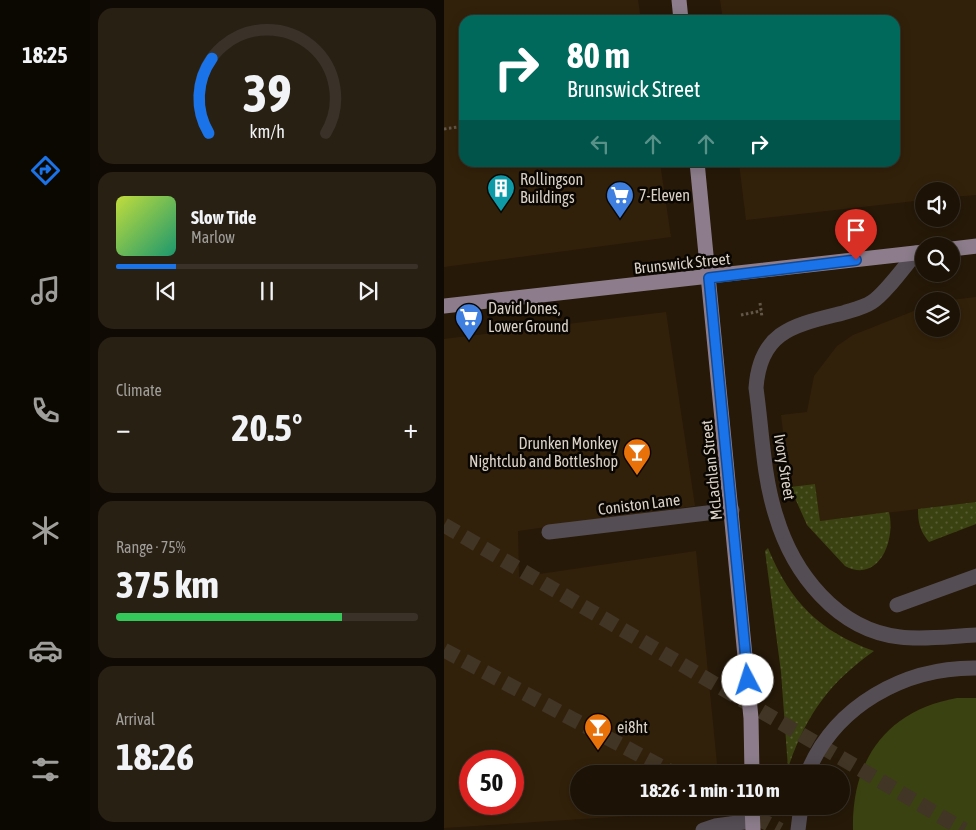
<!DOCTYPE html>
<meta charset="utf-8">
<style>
body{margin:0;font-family:"Asap Condensed",sans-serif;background:#292014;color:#f1f3f6;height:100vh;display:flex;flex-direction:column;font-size:19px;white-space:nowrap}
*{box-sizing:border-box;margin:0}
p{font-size:16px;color:#a09e9b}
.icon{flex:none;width:28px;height:28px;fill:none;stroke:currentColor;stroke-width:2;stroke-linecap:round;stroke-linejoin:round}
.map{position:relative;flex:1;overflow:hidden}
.details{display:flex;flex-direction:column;gap:8px;padding:8px;background:#0f0a03;width:354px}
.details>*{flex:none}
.banner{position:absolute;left:15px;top:15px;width:441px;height:152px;border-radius:15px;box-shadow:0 2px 12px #0003,0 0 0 1px #3a3228;background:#00695c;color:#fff;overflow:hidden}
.tools{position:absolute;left:471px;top:182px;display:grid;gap:10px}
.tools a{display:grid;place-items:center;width:45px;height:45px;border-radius:50%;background:#1c1306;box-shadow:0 2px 12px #0003,0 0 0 1px #3a3228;font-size:25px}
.speed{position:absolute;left:15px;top:750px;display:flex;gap:10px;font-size:25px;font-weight:700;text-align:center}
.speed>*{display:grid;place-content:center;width:65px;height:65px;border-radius:50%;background:#1c1306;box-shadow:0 2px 12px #0003,0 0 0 1px #3a3228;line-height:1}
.speed .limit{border:8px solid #d22;background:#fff;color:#111}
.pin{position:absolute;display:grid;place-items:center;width:42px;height:42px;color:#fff;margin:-51px -21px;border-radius:50% 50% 50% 0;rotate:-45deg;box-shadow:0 0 5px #0007}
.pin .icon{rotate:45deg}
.me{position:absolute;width:55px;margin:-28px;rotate:355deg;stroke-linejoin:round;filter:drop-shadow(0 0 4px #0008)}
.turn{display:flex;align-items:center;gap:18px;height:105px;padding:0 25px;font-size:22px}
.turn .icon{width:65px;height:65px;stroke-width:2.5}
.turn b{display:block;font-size:35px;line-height:42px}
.lanes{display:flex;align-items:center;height:48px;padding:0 25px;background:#0003;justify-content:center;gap:25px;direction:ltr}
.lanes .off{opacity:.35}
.big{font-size:38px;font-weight:700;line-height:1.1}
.details .card{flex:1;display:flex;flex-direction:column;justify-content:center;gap:8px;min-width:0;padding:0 18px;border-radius:15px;background:#292014}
.details .dial{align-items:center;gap:0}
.dial svg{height:130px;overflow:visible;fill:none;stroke:#3a3228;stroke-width:7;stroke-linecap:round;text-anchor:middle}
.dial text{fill:#f1f3f6;stroke:none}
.song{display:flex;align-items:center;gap:15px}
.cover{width:60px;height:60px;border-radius:8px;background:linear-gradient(135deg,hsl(70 70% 55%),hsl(160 70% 35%))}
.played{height:5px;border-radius:2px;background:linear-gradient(90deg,#1a73e8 20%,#3a3228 20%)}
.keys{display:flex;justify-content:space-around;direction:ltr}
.heat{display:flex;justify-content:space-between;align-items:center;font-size:28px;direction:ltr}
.charge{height:8px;border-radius:4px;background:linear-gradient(90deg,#34c759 75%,#3a3228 0)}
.trip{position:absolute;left:126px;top:765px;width:280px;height:50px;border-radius:25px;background:#1c1306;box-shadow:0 2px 12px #0003,0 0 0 1px #3a3228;font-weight:700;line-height:50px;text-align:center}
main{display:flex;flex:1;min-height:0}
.menu{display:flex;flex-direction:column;width:90px;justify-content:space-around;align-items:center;background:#0b0802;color:#a09e9b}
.menu .icon{width:35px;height:35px}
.menu .current{color:#1a73e8}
.menu b{font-size:22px;color:#f1f3f6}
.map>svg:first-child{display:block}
</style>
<main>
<nav class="menu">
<b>18:25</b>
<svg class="icon current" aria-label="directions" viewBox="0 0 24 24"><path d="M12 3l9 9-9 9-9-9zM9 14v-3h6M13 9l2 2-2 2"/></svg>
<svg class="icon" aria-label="music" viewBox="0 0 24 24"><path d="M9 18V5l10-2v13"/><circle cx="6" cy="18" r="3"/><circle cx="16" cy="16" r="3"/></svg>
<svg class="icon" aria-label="phone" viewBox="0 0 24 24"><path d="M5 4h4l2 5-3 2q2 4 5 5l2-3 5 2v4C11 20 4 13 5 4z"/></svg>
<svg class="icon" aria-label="climate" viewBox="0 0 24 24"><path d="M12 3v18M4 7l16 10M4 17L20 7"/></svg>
<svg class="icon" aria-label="car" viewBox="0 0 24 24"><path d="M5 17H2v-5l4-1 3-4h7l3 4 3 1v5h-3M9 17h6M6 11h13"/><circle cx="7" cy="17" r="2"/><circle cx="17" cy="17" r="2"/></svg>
<svg class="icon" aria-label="filters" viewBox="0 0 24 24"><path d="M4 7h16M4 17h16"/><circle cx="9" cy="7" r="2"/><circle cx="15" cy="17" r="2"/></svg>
</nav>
<section class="details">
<div class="card dial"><svg viewBox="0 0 100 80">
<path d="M14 69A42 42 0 1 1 86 69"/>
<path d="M14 69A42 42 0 0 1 16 23" stroke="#1a73e8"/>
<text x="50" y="56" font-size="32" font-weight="700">39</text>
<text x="50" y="72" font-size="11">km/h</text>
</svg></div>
<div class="card">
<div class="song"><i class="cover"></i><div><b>Slow Tide</b><p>Marlow</p></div></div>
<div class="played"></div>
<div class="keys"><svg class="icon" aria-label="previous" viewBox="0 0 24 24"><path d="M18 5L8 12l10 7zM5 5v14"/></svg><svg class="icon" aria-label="pause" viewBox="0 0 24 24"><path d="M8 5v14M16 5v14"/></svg><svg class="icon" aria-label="next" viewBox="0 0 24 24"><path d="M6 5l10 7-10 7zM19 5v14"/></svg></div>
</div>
<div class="card"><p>Climate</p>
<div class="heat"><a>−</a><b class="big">20.5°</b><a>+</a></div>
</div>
<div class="card"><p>Range · 75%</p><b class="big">375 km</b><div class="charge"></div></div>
<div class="card"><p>Arrival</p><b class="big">18:26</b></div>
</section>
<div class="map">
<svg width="533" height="830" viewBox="0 0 533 830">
<defs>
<pattern id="grass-dots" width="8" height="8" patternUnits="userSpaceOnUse" patternTransform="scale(1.25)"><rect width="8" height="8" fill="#3b4211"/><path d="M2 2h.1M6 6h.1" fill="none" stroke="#575c32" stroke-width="1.8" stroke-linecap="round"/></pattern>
</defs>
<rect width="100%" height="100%" fill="#261908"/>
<!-- built -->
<g fill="#32210a" fill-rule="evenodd">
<path d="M 0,0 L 194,0 L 197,20 L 20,20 L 20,162 L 216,163 L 227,237 L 0,267 Z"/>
<path d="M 276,0 L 532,0 L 532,195 L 508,197 L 508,191 L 480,191 L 480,200 L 302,220 L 295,163 L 451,162 L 451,20 L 279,20 Z"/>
<path d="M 532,297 L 532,502 L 376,521 L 371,484 L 346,487 L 337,415 L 363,412 L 370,376 L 393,346 L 409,335 L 480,307 L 480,329 L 508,329 L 508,301 L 498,301 Z"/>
<path d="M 222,312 L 251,506 L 74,531 L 75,577 L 252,551 L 274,774 L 135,774 L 135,806 L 278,806 L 278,810 L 0,828 L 0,339 ZM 26,761 L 69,761 L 69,804 L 26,804 Z"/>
</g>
<!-- grass -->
<g fill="url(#grass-dots)">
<path d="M 371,484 L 376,521 L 445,512 C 452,540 435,584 401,566 L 363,525 L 346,487 Z"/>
<path d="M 532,502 L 532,524 L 485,542 C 476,531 474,523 474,509 Z"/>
<path d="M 324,548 C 346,602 375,631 430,651 C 385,683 362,715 344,768 L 337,672 L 321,551 Z"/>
</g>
<!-- park -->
<path fill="#3b4211" d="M 513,698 L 532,698 L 532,830 L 409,830 C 407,760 443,710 513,698 Z"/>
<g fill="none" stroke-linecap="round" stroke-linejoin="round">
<!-- highway-tunnel -->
<g stroke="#413525" stroke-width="15" stroke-dasharray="15 8" stroke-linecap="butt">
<path d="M 0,525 L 520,830"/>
<path d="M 0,650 L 231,774"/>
<path d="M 291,806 L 336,830"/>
</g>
<!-- path -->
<g stroke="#625748" stroke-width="3" stroke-dasharray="2.5 2.5" stroke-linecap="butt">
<path d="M 0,129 L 20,126"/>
<path d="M 316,303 L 318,317"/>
<path d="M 297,315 L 317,311"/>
</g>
<!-- minor -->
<g stroke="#544d54" stroke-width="15">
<path d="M 472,253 C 461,266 440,295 428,302 C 419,308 408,310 399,313 C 351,325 316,330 312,388 C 318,430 319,476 332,516 C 349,573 393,630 456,637 C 481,640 507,636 533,635"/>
<path d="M 105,532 L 288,510"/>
<path d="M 453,605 L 533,576"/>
<path d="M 363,774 C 390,706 460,667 533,668"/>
<path d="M 259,830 L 271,826 L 308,821"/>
<path d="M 354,830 L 357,806"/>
</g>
<!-- major -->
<g stroke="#8d7d8c" stroke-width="15">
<path d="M 235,0 L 237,20"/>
<path d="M 253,162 L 307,718 L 308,774"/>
<path d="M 508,249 L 533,246"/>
<path d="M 0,306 L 480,252"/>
<path d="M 308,806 L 309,830"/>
</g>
</g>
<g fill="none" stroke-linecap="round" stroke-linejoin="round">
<!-- route casing -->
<g stroke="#114b97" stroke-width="12">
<path id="route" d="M 304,680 L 265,278 L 412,260"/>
</g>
<!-- route -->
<use href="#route" stroke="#1a73e8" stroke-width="9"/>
</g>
<!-- icons -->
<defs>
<g id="building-pin" transform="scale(1.4375)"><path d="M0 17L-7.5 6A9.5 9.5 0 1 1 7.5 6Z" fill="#0f9aa8" stroke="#0a0602"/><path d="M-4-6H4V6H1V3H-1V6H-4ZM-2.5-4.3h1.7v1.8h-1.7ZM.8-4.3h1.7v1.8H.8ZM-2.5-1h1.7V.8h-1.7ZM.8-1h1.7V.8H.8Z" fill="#fff"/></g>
<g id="supermarket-pin" transform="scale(1.4375)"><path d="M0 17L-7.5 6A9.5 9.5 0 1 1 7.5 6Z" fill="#3f7fe0" stroke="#0a0602"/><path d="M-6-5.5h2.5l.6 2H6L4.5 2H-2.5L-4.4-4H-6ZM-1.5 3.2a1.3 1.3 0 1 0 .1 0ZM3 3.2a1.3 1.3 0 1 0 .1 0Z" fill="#fff"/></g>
<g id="bar-pin" transform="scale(1.4375)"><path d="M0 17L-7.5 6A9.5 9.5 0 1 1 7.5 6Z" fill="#e8710a" stroke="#0a0602"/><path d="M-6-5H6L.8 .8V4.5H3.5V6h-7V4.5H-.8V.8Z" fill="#fff"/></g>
</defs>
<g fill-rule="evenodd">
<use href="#building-pin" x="57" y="188"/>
<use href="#supermarket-pin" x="176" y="195"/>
<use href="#supermarket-pin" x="25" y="317"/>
<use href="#bar-pin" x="193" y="452"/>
<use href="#bar-pin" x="154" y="727"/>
</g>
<g text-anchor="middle" stroke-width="5" stroke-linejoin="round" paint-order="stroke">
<!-- poi labels -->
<g font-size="16" fill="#dad1c7" stroke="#0a0602" text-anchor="start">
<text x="76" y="185">Rollingson<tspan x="76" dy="18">Buildings</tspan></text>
<text x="195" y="201">7-Eleven</text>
<text x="44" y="314">David Jones,<tspan x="44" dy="18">Lower Ground</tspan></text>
<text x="174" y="449" text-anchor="end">Drunken Monkey<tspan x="174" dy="18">Nightclub and Bottleshop</tspan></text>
<text x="173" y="733">ei8ht</text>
</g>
<!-- street labels -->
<g font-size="16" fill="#dad1c7" stroke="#0a0602">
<text transform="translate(238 263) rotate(-6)" y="6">Brunswick Street</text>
<text transform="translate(341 467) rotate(81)" y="6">Ivory Street</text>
<text transform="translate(267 470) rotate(-96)" y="6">McLachlan Street</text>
<text transform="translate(195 504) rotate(-7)" y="6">Coniston Lane</text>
</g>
</g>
</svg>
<div class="tools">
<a><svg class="icon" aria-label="sound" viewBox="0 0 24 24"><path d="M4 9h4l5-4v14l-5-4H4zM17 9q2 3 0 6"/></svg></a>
<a><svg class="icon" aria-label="search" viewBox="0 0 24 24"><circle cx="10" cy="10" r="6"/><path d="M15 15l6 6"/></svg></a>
<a><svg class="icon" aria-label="layers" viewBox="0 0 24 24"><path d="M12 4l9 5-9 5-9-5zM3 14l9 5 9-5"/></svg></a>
</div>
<div class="speed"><div class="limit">50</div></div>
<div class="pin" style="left:412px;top:260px;background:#d93025"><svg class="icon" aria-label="arrive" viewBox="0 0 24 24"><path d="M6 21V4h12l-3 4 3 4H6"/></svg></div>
<svg class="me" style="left:304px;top:680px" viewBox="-20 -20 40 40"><circle r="19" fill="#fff"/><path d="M0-13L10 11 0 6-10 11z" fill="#1a73e8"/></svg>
<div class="trip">18:26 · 1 min · 110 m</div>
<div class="banner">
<div class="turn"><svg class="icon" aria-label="right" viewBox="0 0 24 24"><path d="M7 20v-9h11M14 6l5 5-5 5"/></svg><div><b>80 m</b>Brunswick Street</div></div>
<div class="lanes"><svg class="icon off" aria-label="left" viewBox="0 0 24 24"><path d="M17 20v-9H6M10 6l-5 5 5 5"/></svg><svg class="icon off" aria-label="ahead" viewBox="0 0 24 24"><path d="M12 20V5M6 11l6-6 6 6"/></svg><svg class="icon off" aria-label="ahead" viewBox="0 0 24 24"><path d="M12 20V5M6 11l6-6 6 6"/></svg><svg class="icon" aria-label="right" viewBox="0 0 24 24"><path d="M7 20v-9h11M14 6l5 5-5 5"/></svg></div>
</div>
</div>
</main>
